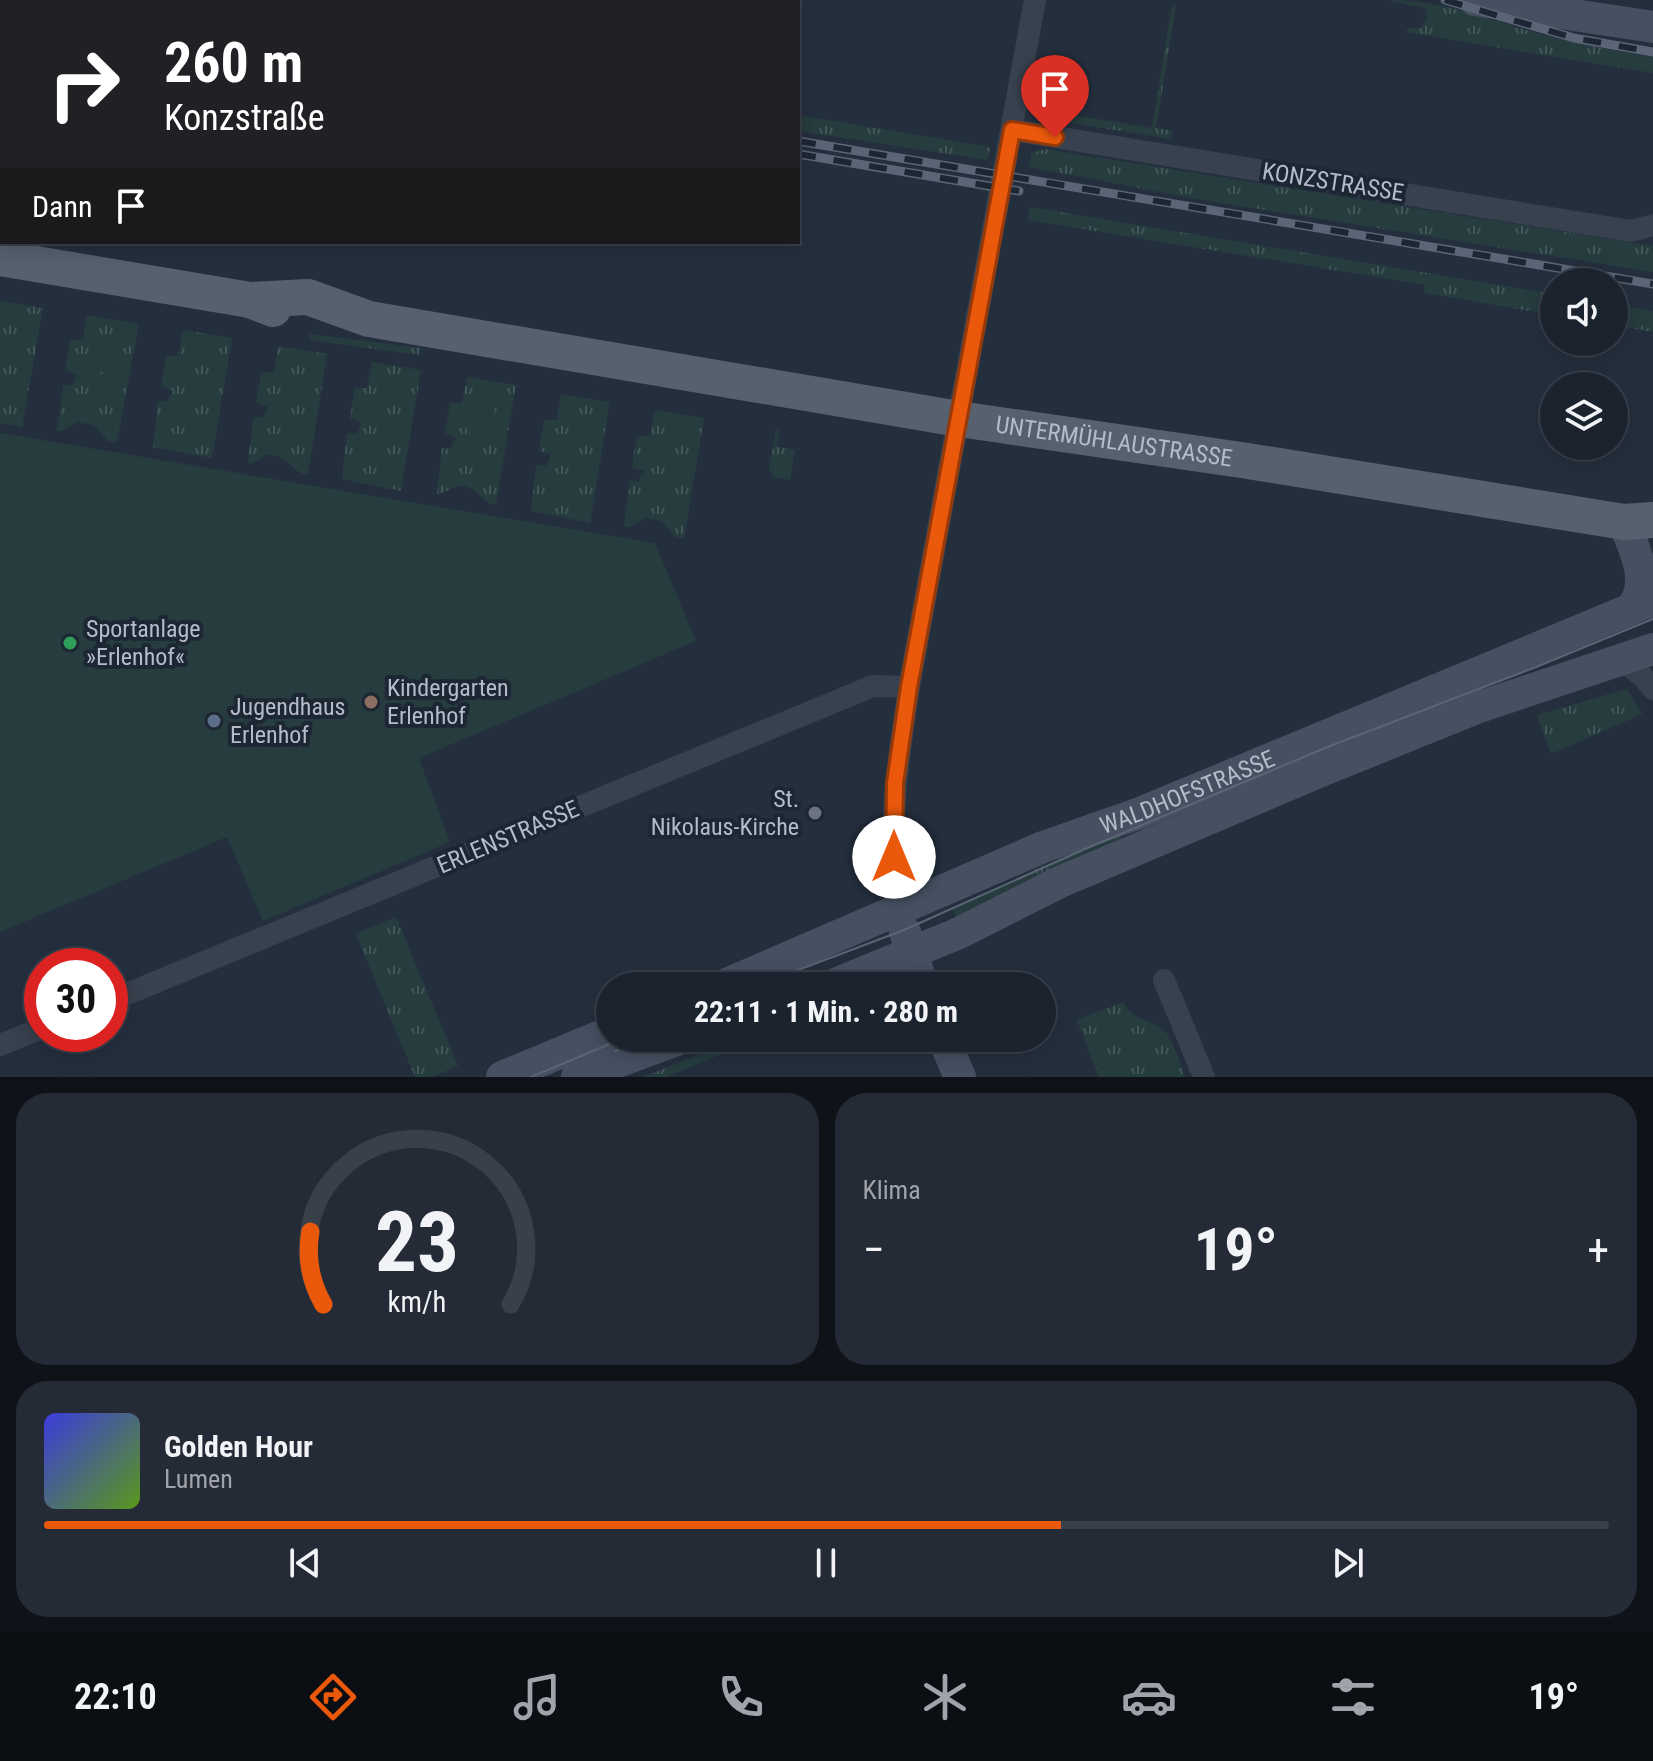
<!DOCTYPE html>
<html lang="de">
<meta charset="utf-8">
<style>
body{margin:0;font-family:"Roboto Condensed",sans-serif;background:#242b36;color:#f1f3f6;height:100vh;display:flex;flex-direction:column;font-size:30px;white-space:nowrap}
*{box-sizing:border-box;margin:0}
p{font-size:26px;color:#a0a4aa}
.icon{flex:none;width:44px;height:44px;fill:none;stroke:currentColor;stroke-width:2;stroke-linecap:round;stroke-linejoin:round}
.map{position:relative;height:1077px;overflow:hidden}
.details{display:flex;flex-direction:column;gap:16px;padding:16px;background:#0f1319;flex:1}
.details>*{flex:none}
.guide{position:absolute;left:0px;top:0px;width:800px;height:244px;box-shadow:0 4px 20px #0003,0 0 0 2px #39404a;background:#202124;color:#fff;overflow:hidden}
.tools{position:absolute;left:1540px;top:268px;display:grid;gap:16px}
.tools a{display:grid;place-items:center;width:88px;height:88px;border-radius:50%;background:#1b232e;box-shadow:0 4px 20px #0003,0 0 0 2px #39404a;font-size:40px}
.speed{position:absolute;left:24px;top:948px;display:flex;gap:16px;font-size:40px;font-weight:700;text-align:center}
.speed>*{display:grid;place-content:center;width:104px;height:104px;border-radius:50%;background:#1b232e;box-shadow:0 4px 20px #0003,0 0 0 2px #39404a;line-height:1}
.speed .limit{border:12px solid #d22;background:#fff;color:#111}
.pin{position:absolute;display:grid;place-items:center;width:68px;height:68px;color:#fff;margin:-82px -34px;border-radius:50% 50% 50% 0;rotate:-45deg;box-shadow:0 0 8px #0007}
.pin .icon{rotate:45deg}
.me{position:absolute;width:88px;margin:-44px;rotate:0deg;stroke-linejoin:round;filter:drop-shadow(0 0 6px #0008)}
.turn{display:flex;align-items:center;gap:28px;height:168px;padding:0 32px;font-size:36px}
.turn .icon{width:104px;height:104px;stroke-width:2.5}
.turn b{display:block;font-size:56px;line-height:68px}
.then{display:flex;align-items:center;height:76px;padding:0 32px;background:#0003;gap:16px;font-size:30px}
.big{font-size:60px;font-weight:700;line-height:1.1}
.details .widget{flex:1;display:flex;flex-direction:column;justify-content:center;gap:12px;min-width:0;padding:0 28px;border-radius:32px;background:#242b36}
.details .dial{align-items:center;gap:0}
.dial svg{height:208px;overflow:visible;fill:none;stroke:#39404a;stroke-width:7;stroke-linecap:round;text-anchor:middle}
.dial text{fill:#f1f3f6;stroke:none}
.song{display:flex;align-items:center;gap:24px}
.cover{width:96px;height:96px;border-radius:12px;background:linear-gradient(135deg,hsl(240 70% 55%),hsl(90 70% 35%))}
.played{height:8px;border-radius:4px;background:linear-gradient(90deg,#ea580c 65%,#39404a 65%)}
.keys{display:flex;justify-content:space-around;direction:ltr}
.heat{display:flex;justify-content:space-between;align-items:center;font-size:44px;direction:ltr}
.details .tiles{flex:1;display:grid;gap:16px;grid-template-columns:1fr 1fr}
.widget:last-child{grid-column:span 2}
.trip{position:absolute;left:596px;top:972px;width:460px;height:80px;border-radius:40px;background:#1b232e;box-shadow:0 4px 20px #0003,0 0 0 2px #39404a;font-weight:700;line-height:80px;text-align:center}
.tab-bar{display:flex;height:128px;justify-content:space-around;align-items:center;background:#0b0e12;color:#a0a4aa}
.tab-bar .icon{width:56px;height:56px}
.tab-bar .current{color:#ea580c}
.tab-bar b{font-size:36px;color:#f1f3f6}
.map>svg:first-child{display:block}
</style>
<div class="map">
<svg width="1653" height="1077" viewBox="0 0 1653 1077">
<defs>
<pattern id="grass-tufts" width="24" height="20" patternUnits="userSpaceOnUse" patternTransform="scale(2)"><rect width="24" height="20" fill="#263c3f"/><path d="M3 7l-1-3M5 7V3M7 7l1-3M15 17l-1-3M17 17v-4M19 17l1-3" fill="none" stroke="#435659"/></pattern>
</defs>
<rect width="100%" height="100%" fill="#242f3e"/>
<!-- grass -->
<g fill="url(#grass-tufts)">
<path d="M 1387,0 C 1442,0 1485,18 1537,33 C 1576,44 1614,50 1653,57 L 1653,73 L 1405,32 L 1410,28 L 1419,29 L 1426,21 L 1427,9 Z"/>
<path d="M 1172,5 L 1176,5 L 1156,128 L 1172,131 L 1171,139 L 1065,122 L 1067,114 L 1152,128 Z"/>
<path d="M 798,115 L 990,147 L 988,160 L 798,131 Z"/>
<path d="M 1045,149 L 1653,246 L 1653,272 L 1196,199 L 1029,167 L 1031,153 Z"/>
<path d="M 1030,207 L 1554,294 L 1554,315 L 1424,293 L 1425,285 L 1028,220 Z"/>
<path d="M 0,301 L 43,308 L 22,427 L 0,423 Z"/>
<path d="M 1614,304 L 1653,311 L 1653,332 L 1614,325 Z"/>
<path d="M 87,315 L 139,324 L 117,442 L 108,441 L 94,425 L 77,422 L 62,431 L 57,431 L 63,385 L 72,386 L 77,375 L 65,370 L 70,340 L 83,340 Z"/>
<path d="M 183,330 L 232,338 L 212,458 L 153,447 L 158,401 L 167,402 L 173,391 L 161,386 L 166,356 L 178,356 Z"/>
<path d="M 310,334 L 421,348 L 420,355 L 309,340 Z"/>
<path d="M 278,346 L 327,354 L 308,475 C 290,472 293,458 268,454 L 252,464 L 248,463 L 253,417 L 263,418 L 268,407 L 256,402 L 261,373 L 274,372 Z"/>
<path d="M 372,362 L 421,370 L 401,491 L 342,479 L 347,433 L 357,434 L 362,423 L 350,418 L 355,388 L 367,388 Z"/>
<path d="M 467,377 L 516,385 L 496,505 C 481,503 478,487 462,486 C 453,485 446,493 437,494 L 442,448 L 451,449 L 453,441 L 456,441 L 456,438 L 445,433 L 450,403 L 462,403 Z"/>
<path d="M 561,394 L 610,402 L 590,523 L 531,511 L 536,465 L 546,466 L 551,455 L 539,450 L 544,420 L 557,420 Z"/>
<path d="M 655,410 L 704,418 L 684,538 L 675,537 L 661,521 L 645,518 L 629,527 L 624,526 L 630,480 L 639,482 L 641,474 L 644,474 L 644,470 L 634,469 L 632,466 L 637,436 L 650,435 Z"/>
<path d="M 776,430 L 779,431 L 777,447 L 795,450 L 790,480 L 773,477 L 769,469 Z"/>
<path d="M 1627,689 L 1642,714 L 1551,754 L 1537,715 Z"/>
<path d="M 1118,831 L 1124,846 L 960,927 L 953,908 Z"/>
<path d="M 396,917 L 458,1066 L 432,1077 L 415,1077 L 356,934 Z"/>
<path d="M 1123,1002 C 1137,1026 1156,1018 1168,1035 C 1176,1047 1180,1064 1185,1077 L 1099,1077 L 1077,1020 Z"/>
<path d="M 741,1038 L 750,1038 L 752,1042 L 666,1077 L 643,1077 Z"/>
</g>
<!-- park -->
<g fill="#263c3f">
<path d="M 100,339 L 112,340 L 116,347 L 112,379 L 105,381 L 103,373 L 87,366 L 91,349 Z"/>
<path d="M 474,403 L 492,407 L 495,411 L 487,436 L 471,434 L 464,426 L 470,404 Z"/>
<path d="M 0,433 L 655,543 L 696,641 L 419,758 L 450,842 L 263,921 L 227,837 L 0,932 Z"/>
</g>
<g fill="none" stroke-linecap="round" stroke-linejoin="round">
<!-- street -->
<g stroke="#38414e" stroke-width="22">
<path d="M 1012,130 L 1631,231 L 1653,225"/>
<path d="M 1622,660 L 1643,677 L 1653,689"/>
<path d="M 898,909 C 886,835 898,761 909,687 L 1035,0"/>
<path d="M 1164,980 L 1204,1077"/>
<path d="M 110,1001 L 873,686 L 909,687"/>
<path d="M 0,1045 L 42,1028"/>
</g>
<!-- secondary -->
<g stroke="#465061" stroke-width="32">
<path d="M 1475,0 L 1653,27"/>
<path d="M 1624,522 C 1634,550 1653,582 1631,609"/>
<path d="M 905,932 L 923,986"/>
<path id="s1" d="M 722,986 L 1043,847 L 1140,813 L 1653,600"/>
<path d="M 830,986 L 957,934 L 1060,882 L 1321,771 L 1479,707 L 1653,649"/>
<path d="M 943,1038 L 960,1077"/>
<path d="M 502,1077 L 610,1032"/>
<path d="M 577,1077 L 682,1038"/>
</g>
<!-- primary -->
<g stroke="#56606e" stroke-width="36">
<path d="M 0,258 L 250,300 L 273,309"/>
<path id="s2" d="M 250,300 L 308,297 L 369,319 L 959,419 L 1248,461 L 1624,522 L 1653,520"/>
</g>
<!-- tram -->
<g stroke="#5a6575" stroke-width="2">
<path d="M 756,986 L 904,930 L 1085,849 L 1325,748 L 1536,667 L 1653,619"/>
<path d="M 615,1051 L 646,1038"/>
<path d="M 531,1077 L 624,1038"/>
</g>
<!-- rail casing -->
<g stroke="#5a6575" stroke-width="9">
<g id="rail">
<path d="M 1445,0 L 1574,38 L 1653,52"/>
<path d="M 0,8 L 2,9"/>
<path d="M 798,141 L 1653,284"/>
<path d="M 798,154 L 1019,191"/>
</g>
</g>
<!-- rail -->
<use href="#rail" stroke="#1d2633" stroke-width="6" stroke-dasharray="18" stroke-linecap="butt"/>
</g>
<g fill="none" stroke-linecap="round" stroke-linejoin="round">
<!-- route casing -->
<g stroke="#983908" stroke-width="20">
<path id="route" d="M 894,857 L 895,783 L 909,687 L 1012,130 L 1055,137"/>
</g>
<!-- route -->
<use href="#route" stroke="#ea580c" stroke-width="14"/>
</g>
<!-- markers -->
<circle fill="#2e9e5b" stroke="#1d2633" stroke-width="3" cx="70" cy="643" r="8"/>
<circle fill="#8d6e63" stroke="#1d2633" stroke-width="3" cx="371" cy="702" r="8"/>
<circle fill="#5c6f8a" stroke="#1d2633" stroke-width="3" cx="214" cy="721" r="8"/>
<circle fill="#6b7280" stroke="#1d2633" stroke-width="3" cx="815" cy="813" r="8"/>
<g text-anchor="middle" stroke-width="8" stroke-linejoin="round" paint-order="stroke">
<!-- street labels -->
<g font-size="24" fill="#b4bcc9" stroke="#1d2633">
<text transform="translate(1333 182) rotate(9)" y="8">KONZSTRASSE</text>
<text dy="8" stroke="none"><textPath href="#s2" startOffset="878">UNTERMÜHLAUSTRASSE</textPath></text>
<text dy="8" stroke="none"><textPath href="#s1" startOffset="504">WALDHOFSTRASSE</textPath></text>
<text transform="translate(508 837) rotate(-23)" y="8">ERLENSTRASSE</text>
</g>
<!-- poi labels -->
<g font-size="24" fill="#b4bcc9" stroke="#1d2633" text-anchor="start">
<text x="86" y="637">Sportanlage<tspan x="86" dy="28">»Erlenhof«</tspan></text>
<text x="387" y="696">Kindergarten<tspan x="387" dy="28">Erlenhof</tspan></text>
<text x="230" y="715">Jugendhaus<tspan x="230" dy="28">Erlenhof</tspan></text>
<text x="799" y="807" text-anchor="end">St.<tspan x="799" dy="28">Nikolaus-Kirche</tspan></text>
</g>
</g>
</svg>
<div class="tools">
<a><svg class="icon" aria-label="sound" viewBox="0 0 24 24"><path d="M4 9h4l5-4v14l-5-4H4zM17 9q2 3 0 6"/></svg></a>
<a><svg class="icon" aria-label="layers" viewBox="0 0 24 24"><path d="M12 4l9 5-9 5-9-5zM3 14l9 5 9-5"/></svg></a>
</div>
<div class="speed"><div class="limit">30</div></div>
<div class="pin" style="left:1055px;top:137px;background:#d93025"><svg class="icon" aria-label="arrive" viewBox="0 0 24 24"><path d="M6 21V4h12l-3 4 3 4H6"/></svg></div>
<svg class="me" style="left:894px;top:857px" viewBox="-20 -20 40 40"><circle r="19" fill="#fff"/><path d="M0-13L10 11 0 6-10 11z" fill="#ea580c"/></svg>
<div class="trip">22:11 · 1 Min. · 280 m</div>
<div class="guide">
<div class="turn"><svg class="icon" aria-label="right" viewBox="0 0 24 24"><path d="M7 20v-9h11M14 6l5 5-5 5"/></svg><div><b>260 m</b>Konzstraße</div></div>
<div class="then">Dann<svg class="icon" aria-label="arrive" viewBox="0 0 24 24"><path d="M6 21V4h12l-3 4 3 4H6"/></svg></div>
</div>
</div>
<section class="details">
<div class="tiles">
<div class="widget dial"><svg viewBox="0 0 100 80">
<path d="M14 69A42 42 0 1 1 86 69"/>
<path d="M14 69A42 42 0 0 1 9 41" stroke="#ea580c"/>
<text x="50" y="56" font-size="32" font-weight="700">23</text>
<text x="50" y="72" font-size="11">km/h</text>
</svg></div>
<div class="widget"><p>Klima</p>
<div class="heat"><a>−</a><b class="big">19°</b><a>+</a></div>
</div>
<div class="widget">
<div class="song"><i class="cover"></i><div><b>Golden Hour</b><p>Lumen</p></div></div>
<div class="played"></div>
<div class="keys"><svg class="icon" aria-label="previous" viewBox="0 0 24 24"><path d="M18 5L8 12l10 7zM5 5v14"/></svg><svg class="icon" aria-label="pause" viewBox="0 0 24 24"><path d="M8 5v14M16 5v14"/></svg><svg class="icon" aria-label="next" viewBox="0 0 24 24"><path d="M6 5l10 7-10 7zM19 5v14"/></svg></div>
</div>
</div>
</section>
<nav class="tab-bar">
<b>22:10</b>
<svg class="icon current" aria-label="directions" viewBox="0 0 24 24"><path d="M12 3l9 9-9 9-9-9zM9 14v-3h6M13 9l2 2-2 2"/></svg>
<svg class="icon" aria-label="music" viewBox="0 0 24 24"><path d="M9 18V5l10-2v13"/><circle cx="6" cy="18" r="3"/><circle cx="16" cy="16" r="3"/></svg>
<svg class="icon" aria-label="phone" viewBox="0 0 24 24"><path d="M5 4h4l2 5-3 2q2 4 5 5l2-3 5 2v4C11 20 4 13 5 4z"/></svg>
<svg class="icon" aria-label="climate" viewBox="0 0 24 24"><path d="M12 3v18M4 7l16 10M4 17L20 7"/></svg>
<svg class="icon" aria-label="car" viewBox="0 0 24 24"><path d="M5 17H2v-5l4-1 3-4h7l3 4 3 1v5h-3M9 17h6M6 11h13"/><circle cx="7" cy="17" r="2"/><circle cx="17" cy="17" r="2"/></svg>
<svg class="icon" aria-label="filters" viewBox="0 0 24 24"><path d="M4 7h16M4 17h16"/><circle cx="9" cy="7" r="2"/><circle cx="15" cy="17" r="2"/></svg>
<b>19°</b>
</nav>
